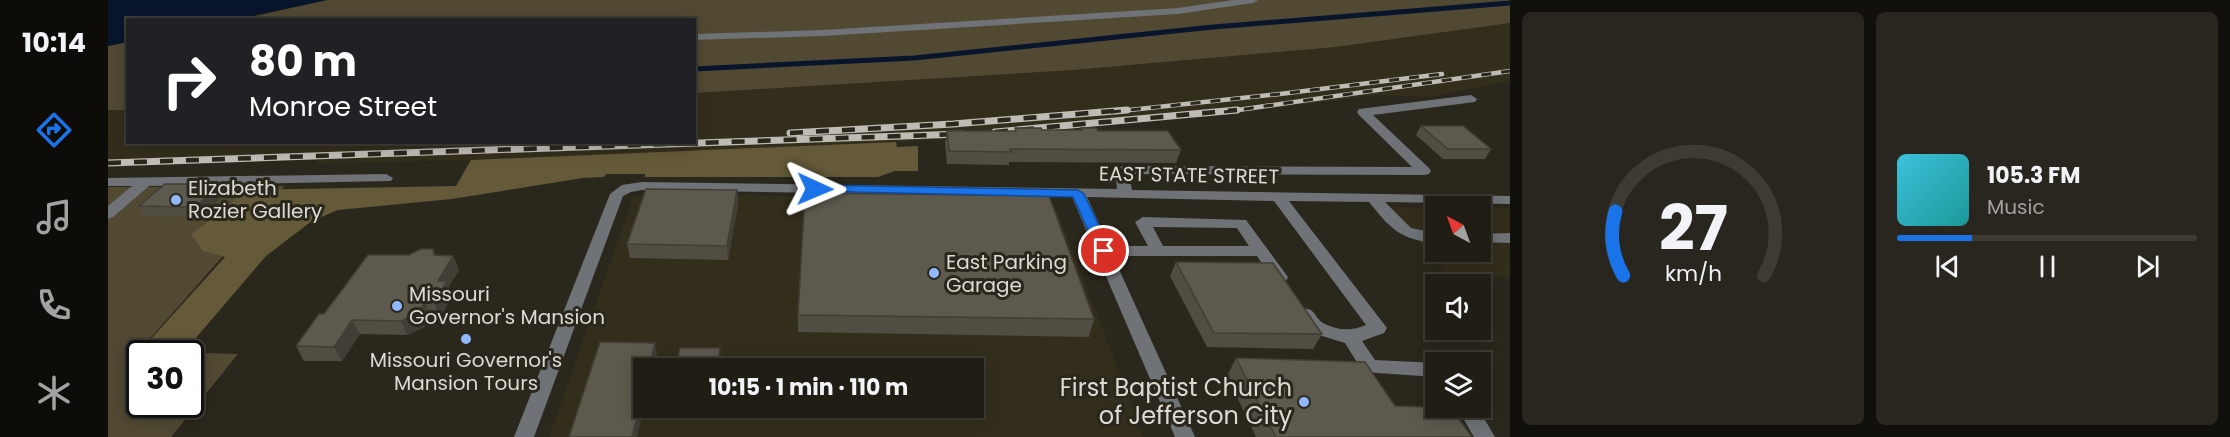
<!DOCTYPE html>
<meta charset="utf-8">
<style>
body{margin:0;font-family:Poppins,sans-serif;background:#28261e;color:#f1f3f6;height:100vh;display:flex;flex-direction:column;font-size:22px;white-space:nowrap}
*{box-sizing:border-box;margin:0}
p{font-size:20px;color:#a2a2a0}
.icon{flex:none;width:33px;height:33px;fill:none;stroke:currentColor;stroke-width:2;stroke-linecap:round;stroke-linejoin:round}
.map{position:relative;flex:1;overflow:hidden}
.side{display:flex;flex-direction:column;gap:12px;padding:12px;background:#12100c;width:720px}
.side>*{flex:none}
.top-card{position:absolute;left:18px;top:18px;width:570px;height:126px;border-radius:0px;box-shadow:0 3px 15px #0003,0 0 0 2px #3d3b34;background:#202124;color:#fff;overflow:hidden}
.needle{width:39px;rotate:319deg}
.fabs{position:absolute;left:1317px;top:196px;display:grid;gap:12px}
.fabs a{display:grid;place-items:center;width:66px;height:66px;border-radius:0px;background:#201d15;box-shadow:0 3px 15px #0003,0 0 0 2px #3d3b34;font-size:30px}
.speed{position:absolute;left:18px;top:340px;display:flex;gap:12px;font-size:30px;font-weight:700;text-align:center}
.speed>*{display:grid;place-content:center;width:78px;height:78px;border-radius:50%;background:#201d15;box-shadow:0 3px 15px #0003,0 0 0 2px #3d3b34;line-height:1}
.speed .limit{border:3px solid #111;border-radius:9px;background:#fff;color:#111}
.pin{position:absolute;display:grid;place-items:center;width:51px;height:51px;color:#fff;margin:-26px;border:3px solid #fff;border-radius:50%;box-shadow:0 2px 6px #0007}
.me{position:absolute;width:66px;margin:-33px;rotate:91deg;stroke-linejoin:round;filter:drop-shadow(0 0 4px #0008)}
.turn{display:flex;align-items:center;gap:21px;height:126px;padding:0 24px;font-size:27px}
.turn .icon{width:78px;height:78px;stroke-width:2.5}
.turn b{display:block;font-size:42px;line-height:51px}
.side .card{flex:1;display:flex;flex-direction:column;justify-content:center;gap:9px;min-width:0;padding:0 21px;border-radius:9px;background:#28261e}
.side .dial{align-items:center;gap:0}
.dial svg{height:156px;overflow:visible;fill:none;stroke:#3d3b34;stroke-width:7;stroke-linecap:round;text-anchor:middle}
.dial text{fill:#f1f3f6;stroke:none}
.song{display:flex;align-items:center;gap:18px}
.cover{width:72px;height:72px;border-radius:9px;background:linear-gradient(135deg,hsl(190 70% 55%),hsl(180 70% 35%))}
.played{height:6px;border-radius:3px;background:linear-gradient(90deg,#1a73e8 25%,#3d3b34 25%)}
.keys{display:flex;justify-content:space-around;direction:ltr}
.side .tiles{flex:1;display:grid;gap:12px;grid-template-columns:repeat(2,1fr)}
.trip{position:absolute;left:525px;top:358px;width:351px;height:60px;border-radius:0px;background:#201d15;box-shadow:0 3px 15px #0003,0 0 0 2px #3d3b34;font-weight:700;line-height:60px;text-align:center}
main{display:flex;flex:1;min-height:0}
.dock{display:flex;flex-direction:column;width:108px;justify-content:space-around;align-items:center;background:#0d0c08;color:#a2a2a0}
.dock .icon{width:42px;height:42px}
.dock .on{color:#1a73e8}
.dock b{font-size:27px;color:#f1f3f6}
.map>svg:first-child{display:block}
</style>
<main>
<nav class="dock">
<b>10:14</b>
<svg class="icon on" aria-label="directions" viewBox="0 0 24 24"><path d="M12 3l9 9-9 9-9-9zM9 14v-3h6M13 9l2 2-2 2"/></svg>
<svg class="icon" aria-label="music" viewBox="0 0 24 24"><path d="M9 18V5l10-2v13"/><circle cx="6" cy="18" r="3"/><circle cx="16" cy="16" r="3"/></svg>
<svg class="icon" aria-label="phone" viewBox="0 0 24 24"><path d="M5 4h4l2 5-3 2q2 4 5 5l2-3 5 2v4C11 20 4 13 5 4z"/></svg>
<svg class="icon" aria-label="climate" viewBox="0 0 24 24"><path d="M12 3v18M4 7l16 10M4 17L20 7"/></svg>
</nav>
<div class="map">
<svg width="1402" height="437" viewBox="0 0 1402 437">
<rect width="100%" height="100%" fill="#2a271c"/>
<!-- built -->
<g fill="#332d1c" fill-rule="evenodd">
<path d="M 1402,23 L 1402,81 L 1322,97 L 1269,95 L 1101,117 L 788,142 L 363,160 L 208,164 L 210,160 L 131,161 L 0,165 L 0,110 L 19,110 L 20,142 L 586,142 L 587,93 L 966,70 L 1228,47 Z"/>
<path d="M 538,193 L 940,201 L 949,210 L 1036,437 L 441,437 L 525,197 ZM 536,369 L 866,369 L 866,408 L 536,408 Z"/>
<path d="M 1279,207 L 1327,208 L 1328,252 L 1372,252 L 1373,208 L 1402,209 L 1402,277 L 1340,275 Z"/>
</g>
<!-- green -->
<g fill="#514932" fill-rule="evenodd">
<path d="M 219,0 L 1402,0 L 1402,23 L 1228,47 L 966,70 L 587,93 L 586,20 L 129,20 Z"/>
<path d="M 19,42 L 19,110 L 0,110 L 0,46 Z"/>
<path d="M 177,186 L 31,351 L 130,354 L 63,437 L 0,437 L 0,187 ZM 32,354 L 82,354 L 82,405 L 32,405 Z"/>
</g>
<!-- forest -->
<path fill="#645938" d="M 788,142 L 789,147 L 810,146 L 810,171 L 787,171 L 770,177 L 537,177 L 537,174 L 498,174 L 496,177 L 475,178 L 344,199 L 230,210 L 204,221 L 158,256 L 75,353 L 31,352 L 117,257 L 95,251 L 83,234 L 118,209 L 135,190 L 348,186 L 363,160 Z"/>
<!-- water -->
<path fill="#08152d" d="M 0,0 L 219,0 L 129,19 L 20,20 L 19,42 L 0,46 Z"/>
<g fill="none" stroke-linecap="round" stroke-linejoin="round">
<!-- stream -->
<path stroke="#08152d" stroke-width="5" d="M 586,69 L 806,58 L 1105,27 L 1402,3"/>
<!-- minor -->
<g fill="#6f7277" fill-rule="evenodd">
<path d="M 1125,0 L 1150,0 L 1145,3 L 1070,14 L 715,36 L 586,40 L 586,34 L 715,30 L 1070,8 Z"/>
<path d="M 1363,95 L 1369,99 L 1367,102 L 1265,115 L 1321,168 L 1323,171 L 1321,174 L 1316,175 L 1021,174 L 1024,190 L 1402,196 L 1402,204 L 1277,202 L 1303,228 L 1328,233 L 1328,243 C 1292,240 1282,228 1261,202 L 1181,201 L 1279,328 L 1276,333 L 1254,341 L 1267,360 L 1328,363 L 1328,377 L 1255,372 L 1237,343 L 1201,332 L 1189,314 L 1192,310 C 1207,305 1205,317 1215,323 C 1230,331 1244,331 1258,325 L 1166,201 L 979,197 L 1001,246 L 1040,246 L 1027,222 L 1035,217 L 1138,220 L 1180,277 L 1178,281 L 1166,281 L 1149,256 L 1005,256 L 1087,437 L 1067,437 L 964,197 L 534,190 L 523,192 L 515,196 L 426,437 L 406,437 L 502,194 L 514,185 L 534,182 L 1009,189 L 1007,170 L 1014,166 L 1304,167 L 1251,115 L 1249,112 L 1251,109 ZM 1045,227 L 1129,228 L 1141,246 L 1055,246 Z"/>
<path d="M 278,174 L 285,178 L 283,181 L 41,186 L 5,217 L 0,219 L 0,206 L 24,186 L 0,186 L 0,178 Z"/>
<path d="M 1402,233 L 1402,243 L 1372,242 L 1372,234 Z"/>
<path d="M 1349,408 L 1370,408 L 1387,437 L 1366,437 Z"/>
</g>
<!-- rail-far1 casing -->
<g stroke="#bebcb5" stroke-width="4.5">
<g id="rail-far1">
<path d="M 1003,112 L 1172,94 L 1334,74"/>
<path d="M 1116,112 L 1402,71"/>
</g>
</g>
<!-- rail casing -->
<g stroke="#bebcb5" stroke-width="7">
<g id="rail">
<path d="M 887,132 L 1129,110"/>
<path d="M 682,133 L 845,124 L 1019,110"/>
<path d="M 0,163 L 854,134"/>
</g>
</g>
<!-- rail-far1 -->
<use href="#rail-far1" stroke="#2a271c" stroke-width="3" stroke-dasharray="10" stroke-linecap="butt"/>
<!-- rail -->
<use href="#rail" stroke="#2a271c" stroke-width="4.5" stroke-dasharray="13" stroke-linecap="butt"/>
</g>
<!-- wall -->
<g fill="#504d42">
<path d="M 1313,126 L 1383,149 L 1377,159 L 1335,159 L 1308,135 Z"/>
<path d="M 907,128 L 934,130 L 972,130 L 973,128 L 1073,150 L 1068,163 L 901,162 L 901,165 L 839,164 L 837,144 L 839,131 L 907,131 Z"/>
<path d="M 629,190 L 630,204 L 620,260 L 522,258 L 519,244 Z"/>
<path d="M 117,194 L 93,217 L 37,216 L 31,206 Z"/>
<path d="M 325,249 L 328,256 L 345,256 L 351,270 L 341,286 L 345,295 L 332,317 L 323,317 L 316,327 L 299,335 L 252,334 L 234,361 L 196,361 L 188,346 L 301,255 Z"/>
<path d="M 1068,262 L 1214,334 L 1205,349 L 1099,347 L 1062,276 Z"/>
<path d="M 690,315 L 986,319 L 981,337 L 690,332 Z"/>
<path d="M 1128,358 L 1287,406 L 1364,437 L 1148,437 L 1119,376 Z"/>
</g>
<!-- shaded-wall -->
<g fill="#413e36">
<path d="M 112,184 L 117,194 L 93,217 L 87,207 Z"/>
<path d="M 629,190 L 630,204 L 620,260 L 619,246 Z"/>
<path d="M 345,256 L 351,270 L 341,286 L 345,295 L 332,317 L 326,302 L 330,281 Z"/>
<path d="M 317,302 L 323,317 L 316,327 L 299,335 L 293,321 Z"/>
<path d="M 244,320 L 252,334 L 234,361 L 226,347 Z"/>
<path d="M 547,343 L 549,353 L 545,369 L 541,369 Z"/>
<path d="M 612,348 L 613,358 L 612,369 L 609,369 Z"/>
<path d="M 536,390 L 536,408 L 529,437 L 524,437 Z"/>
</g>
<!-- building -->
<g fill="#5d594d" stroke="#413e36" stroke-width="1.5">
<path d="M 1313,126 L 1355,126 L 1383,149 L 1340,149 Z"/>
<path d="M 907,128 L 933,128 L 934,130 L 974,130 L 973,128 L 988,128 L 990,131 L 1060,131 L 1073,150 L 902,149 L 903,152 L 841,151 L 839,131 L 908,131 Z"/>
<path d="M 57,184 L 112,184 L 87,207 L 31,206 Z"/>
<path d="M 538,189 L 629,190 L 619,246 L 519,244 Z"/>
<path d="M 697,193 L 941,196 L 986,319 L 690,315 Z"/>
<path d="M 313,249 L 325,249 L 326,255 L 345,256 L 330,281 L 339,281 L 326,302 L 317,302 L 310,313 L 293,321 L 244,320 L 226,347 L 188,346 L 211,314 L 216,314 L 260,255 L 301,255 Z"/>
<path d="M 1068,262 L 1165,263 L 1214,334 L 1106,333 Z"/>
<path d="M 492,342 L 547,343 L 541,369 L 536,369 L 536,390 L 524,437 L 461,437 Z"/>
<path d="M 572,348 L 612,348 L 609,369 L 567,369 Z"/>
<path d="M 1128,358 L 1257,362 L 1287,406 L 1343,408 L 1364,437 L 1168,437 Z"/>
</g>
<!-- route -->
<path fill="#1a73e8" stroke="#114b97" stroke-width="1.5" d="M 707,185 L 970,190 L 976,194 L 1003,251 L 1001,255 L 991,255 L 965,197 L 702,191 L 700,189 L 702,186 Z"/>
<!-- markers -->
<g fill="#92b7fd" stroke="#2a271c" stroke-width="2">
<circle cx="68" cy="200" r="6"/>
<circle cx="826" cy="273" r="6"/>
<circle cx="289" cy="306" r="6"/>
<circle cx="358" cy="339" r="6"/>
<circle cx="1196" cy="402" r="6"/>
</g>
<g text-anchor="middle" stroke-width="6" stroke-linejoin="round" paint-order="stroke">
<!-- street labels -->
<g font-size="20" fill="#dcdad3" stroke="#2a271c">
<text transform="translate(1081 175) rotate(1)" y="7">EAST STATE STREET</text>
</g>
<!-- poi labels -->
<g font-size="20" fill="#dcdad3" stroke="#2a271c" text-anchor="start">
<text x="80" y="195">Elizabeth<tspan x="80" dy="23">Rozier Gallery</tspan></text>
<text x="838" y="269">East Parking<tspan x="838" dy="23">Garage</tspan></text>
<text x="301" y="301">Missouri<tspan x="301" dy="23">Governor's Mansion</tspan></text>
<text x="358" y="367" text-anchor="middle">Missouri Governor's<tspan x="358" dy="23">Mansion Tours</tspan></text>
</g>
<!-- near-poi labels -->
<g font-size="24" fill="#dcdad3" stroke="#2a271c" text-anchor="end">
<text x="1184" y="396">First Baptist Church<tspan x="1184" dy="28">of Jefferson City</tspan></text>
</g>
</g>
</svg>
<div class="fabs">
<a><svg class="needle" viewBox="-14 -14 28 28"><path d="M0-13l5 13h-10z" fill="#e53935"/><path d="M0 13l5-13h-10z" fill="#a2a2a0"/></svg></a>
<a><svg class="icon" aria-label="sound" viewBox="0 0 24 24"><path d="M4 9h4l5-4v14l-5-4H4zM17 9q2 3 0 6"/></svg></a>
<a><svg class="icon" aria-label="layers" viewBox="0 0 24 24"><path d="M12 4l9 5-9 5-9-5zM3 14l9 5 9-5"/></svg></a>
</div>
<div class="speed"><div class="limit">30</div></div>
<div class="pin" style="left:996px;top:251px;background:#d93025"><svg class="icon" aria-label="arrive" viewBox="0 0 24 24"><path d="M6 21V4h12l-3 4 3 4H6"/></svg></div>
<svg class="me" style="left:707px;top:189px" viewBox="-20 -20 40 40"><path d="M0-17L14 15 0 8-14 15z" fill="#1a73e8" stroke="#fff" stroke-width="4"/></svg>
<div class="trip">10:15 · 1 min · 110 m</div>
<div class="top-card">
<div class="turn"><svg class="icon" aria-label="right" viewBox="0 0 24 24"><path d="M7 20v-9h11M14 6l5 5-5 5"/></svg><div><b>80 m</b>Monroe Street</div></div>
</div>
</div>
<section class="side">
<div class="tiles">
<div class="card dial"><svg viewBox="0 0 100 80">
<path d="M14 69A42 42 0 1 1 86 69"/>
<path d="M14 69A42 42 0 0 1 10 36" stroke="#1a73e8"/>
<text x="50" y="56" font-size="32" font-weight="700">27</text>
<text x="50" y="72" font-size="11">km/h</text>
</svg></div>
<div class="card">
<div class="song"><i class="cover"></i><div><b>105.3 FM</b><p>Music</p></div></div>
<div class="played"></div>
<div class="keys"><svg class="icon" aria-label="previous" viewBox="0 0 24 24"><path d="M18 5L8 12l10 7zM5 5v14"/></svg><svg class="icon" aria-label="pause" viewBox="0 0 24 24"><path d="M8 5v14M16 5v14"/></svg><svg class="icon" aria-label="next" viewBox="0 0 24 24"><path d="M6 5l10 7-10 7zM19 5v14"/></svg></div>
</div>
</div>
</section>
</main>
